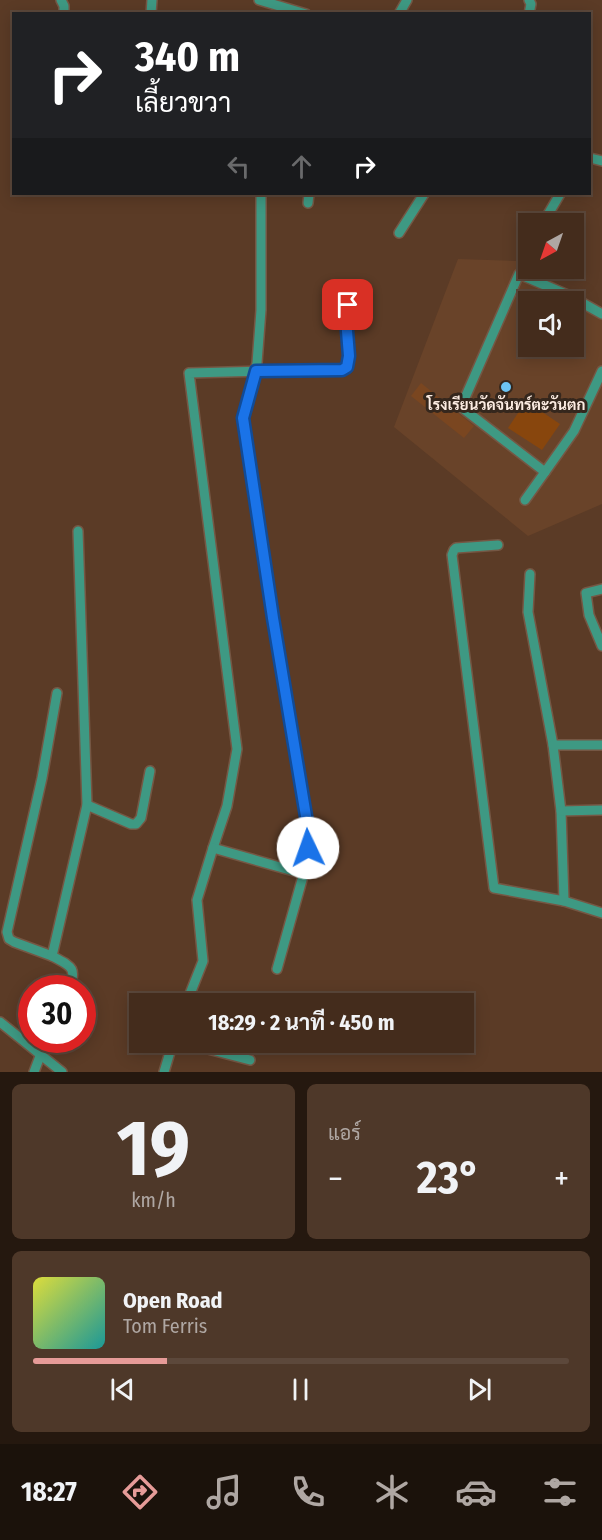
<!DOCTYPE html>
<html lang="th">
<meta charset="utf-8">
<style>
body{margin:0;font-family:"Fira Sans Condensed",Sarabun,sans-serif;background:#4e3829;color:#f1f3f6;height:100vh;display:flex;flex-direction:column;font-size:22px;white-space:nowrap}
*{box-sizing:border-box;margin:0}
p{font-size:20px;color:#afa7a3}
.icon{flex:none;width:33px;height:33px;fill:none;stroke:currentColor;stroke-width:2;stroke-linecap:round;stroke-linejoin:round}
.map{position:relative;height:1072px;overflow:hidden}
.sheet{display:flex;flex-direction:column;gap:12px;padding:12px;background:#25180f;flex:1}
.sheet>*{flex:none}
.top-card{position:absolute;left:12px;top:12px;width:579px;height:183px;border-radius:0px;box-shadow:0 3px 15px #0003,0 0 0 2px #5c483b;background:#202124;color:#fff;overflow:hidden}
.needle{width:39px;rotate:220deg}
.buttons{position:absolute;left:518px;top:213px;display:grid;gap:12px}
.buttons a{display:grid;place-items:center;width:66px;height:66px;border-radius:0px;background:#442c1c;box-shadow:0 3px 15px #0003,0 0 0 2px #5c483b;font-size:30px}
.speed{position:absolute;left:18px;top:975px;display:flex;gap:12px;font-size:30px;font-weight:700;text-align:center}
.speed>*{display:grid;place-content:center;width:78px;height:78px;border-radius:50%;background:#442c1c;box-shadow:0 3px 15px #0003,0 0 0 2px #5c483b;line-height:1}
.speed .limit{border:9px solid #d22;background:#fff;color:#111}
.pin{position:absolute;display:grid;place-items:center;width:51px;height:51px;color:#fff;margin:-26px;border-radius:12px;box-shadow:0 3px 9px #0006}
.me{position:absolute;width:66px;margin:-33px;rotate:357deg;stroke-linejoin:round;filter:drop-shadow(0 0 4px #0008)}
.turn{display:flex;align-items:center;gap:21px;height:126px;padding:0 24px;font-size:27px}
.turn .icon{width:78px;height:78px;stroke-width:2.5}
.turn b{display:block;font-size:42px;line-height:51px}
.lanes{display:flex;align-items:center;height:57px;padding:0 24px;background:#0003;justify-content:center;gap:30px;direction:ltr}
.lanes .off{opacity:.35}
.big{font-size:45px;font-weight:700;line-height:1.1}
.sheet .widget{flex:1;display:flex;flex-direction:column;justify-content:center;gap:9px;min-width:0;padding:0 21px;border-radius:9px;background:#4e3829}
.sheet .dial{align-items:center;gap:0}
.dial b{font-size:78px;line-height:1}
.song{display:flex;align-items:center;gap:18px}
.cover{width:72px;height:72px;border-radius:9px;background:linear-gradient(135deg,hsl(60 70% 55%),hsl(180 70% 35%))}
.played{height:6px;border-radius:3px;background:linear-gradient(90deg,#e69b98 25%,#5c483b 25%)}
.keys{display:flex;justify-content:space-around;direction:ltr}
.heat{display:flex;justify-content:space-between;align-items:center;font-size:33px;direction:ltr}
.sheet .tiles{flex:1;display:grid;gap:12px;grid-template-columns:1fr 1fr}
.widget:last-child{grid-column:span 2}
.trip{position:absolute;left:129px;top:993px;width:345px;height:60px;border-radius:0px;background:#442c1c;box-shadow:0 3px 15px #0003,0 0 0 2px #5c483b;font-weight:700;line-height:60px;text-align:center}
.menu{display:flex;height:96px;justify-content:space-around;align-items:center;background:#1b120b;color:#afa7a3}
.menu .icon{width:42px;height:42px}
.menu .on{color:#e69b98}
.menu b{font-size:27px;color:#f1f3f6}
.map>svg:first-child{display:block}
</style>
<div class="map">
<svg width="602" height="1072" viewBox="0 0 602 1072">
<rect width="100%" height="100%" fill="#5b3b26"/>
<!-- built -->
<path fill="#694329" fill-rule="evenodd" d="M 458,259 L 517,261 L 528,267 L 528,268 L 531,269 L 602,309 L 602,504 L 528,536 L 394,427 ZM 528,302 L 573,302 L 573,346 L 528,346 Z"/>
<!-- green -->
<path fill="#88460d" d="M 526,401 L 560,424 L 542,450 L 508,428 Z"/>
<!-- building -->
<path fill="#7a4620" d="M 421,383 L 474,426 L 464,438 L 411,396 Z"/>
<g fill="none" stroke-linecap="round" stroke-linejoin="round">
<!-- minor casing -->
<g stroke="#755744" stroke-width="12">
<g id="minor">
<path d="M 61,0 L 64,6 L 64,14"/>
<path d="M 259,0 L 306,14"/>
<path d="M 151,14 L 152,0"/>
<path d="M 399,14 L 407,0"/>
<path d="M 529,14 L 531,4 L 529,0"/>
<path d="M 590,158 L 602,161"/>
<path d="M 261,194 L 261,310 L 257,363 L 243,418 L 273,618 L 309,834 L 307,862 L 277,969"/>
<path d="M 308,203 L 309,194"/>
<path d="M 528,217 L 538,222 L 543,223 L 560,194"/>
<path d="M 399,233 L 424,194"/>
<path d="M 602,314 L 570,296 L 519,274 L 461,407 L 545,472 L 574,431 L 602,371"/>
<path d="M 525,500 L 545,472"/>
<path d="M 498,545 L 456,548 L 454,550 L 452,555 L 494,888 L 564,901 L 602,913"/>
<path d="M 530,574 L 528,612 L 553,745 L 561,811 L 564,901"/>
<path d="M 602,589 L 586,593 L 589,615 L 602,646"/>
<path d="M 553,745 L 602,745"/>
<path d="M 87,805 L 131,824 L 136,824 L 141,818 L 150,771"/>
<path d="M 561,811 L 602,810"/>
<path d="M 213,848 L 227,806 L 237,749 L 189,373 L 345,369 L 348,364 L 347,305"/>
<path d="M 52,956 L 14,942 L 9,939 L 7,932 L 42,778 L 57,693"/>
<path d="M 69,988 C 78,967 70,966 52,956 L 87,805 L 78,531"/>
<path d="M 186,1004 L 203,961 L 197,900 L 213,848 L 304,874"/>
<path d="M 0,1022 L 62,1072"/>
<path d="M 181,1042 L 250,1060"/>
<path d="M 34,1072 L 46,1040"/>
<path d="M 164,1072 L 173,1042"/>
</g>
</g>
<!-- minor -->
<use href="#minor" stroke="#3e9983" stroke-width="9"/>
</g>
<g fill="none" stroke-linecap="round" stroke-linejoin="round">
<!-- route casing -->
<g stroke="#114b97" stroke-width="15">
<path id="route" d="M 308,848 L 309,834 L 273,618 L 243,418 L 256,371 L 342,370 L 347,367 L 349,356 L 347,331 L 348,305"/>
</g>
<!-- route -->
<use href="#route" stroke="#1a73e8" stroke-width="10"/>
</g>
<!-- markers -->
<circle fill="#6cc3f2" stroke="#35271d" stroke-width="2" cx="506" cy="387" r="6"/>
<g text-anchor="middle" stroke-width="6" stroke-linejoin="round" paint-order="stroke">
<!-- poi labels -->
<g font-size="15" font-weight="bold" fill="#fcece2" stroke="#35271d">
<text x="506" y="410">โรงเรียนวัดจันทร์ตะวันตก</text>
</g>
</g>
</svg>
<div class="buttons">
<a><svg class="needle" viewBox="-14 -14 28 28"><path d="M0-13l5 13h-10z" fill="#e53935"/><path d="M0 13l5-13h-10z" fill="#afa7a3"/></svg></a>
<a><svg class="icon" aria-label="sound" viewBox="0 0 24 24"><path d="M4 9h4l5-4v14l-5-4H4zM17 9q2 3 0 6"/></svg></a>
</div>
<div class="speed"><div class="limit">30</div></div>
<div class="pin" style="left:348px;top:305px;background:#d93025"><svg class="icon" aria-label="arrive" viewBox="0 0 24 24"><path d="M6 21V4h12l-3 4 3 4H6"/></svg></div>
<svg class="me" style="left:308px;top:848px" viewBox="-20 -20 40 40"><circle r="19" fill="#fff"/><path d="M0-13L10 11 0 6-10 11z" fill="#1a73e8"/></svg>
<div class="trip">18:29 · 2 นาที · 450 m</div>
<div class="top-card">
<div class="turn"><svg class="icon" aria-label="right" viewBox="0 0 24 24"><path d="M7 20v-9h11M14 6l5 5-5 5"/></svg><div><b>340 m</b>เลี้ยวขวา</div></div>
<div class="lanes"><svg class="icon off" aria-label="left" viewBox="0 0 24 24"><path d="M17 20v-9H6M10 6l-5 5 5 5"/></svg><svg class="icon off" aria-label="ahead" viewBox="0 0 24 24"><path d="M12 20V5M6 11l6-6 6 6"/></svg><svg class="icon" aria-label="right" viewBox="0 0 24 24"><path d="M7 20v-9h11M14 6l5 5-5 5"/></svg></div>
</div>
</div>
<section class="sheet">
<div class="tiles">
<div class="widget dial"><b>19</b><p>km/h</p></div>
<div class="widget"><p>แอร์</p>
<div class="heat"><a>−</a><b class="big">23°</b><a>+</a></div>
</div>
<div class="widget">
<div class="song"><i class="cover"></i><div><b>Open Road</b><p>Tom Ferris</p></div></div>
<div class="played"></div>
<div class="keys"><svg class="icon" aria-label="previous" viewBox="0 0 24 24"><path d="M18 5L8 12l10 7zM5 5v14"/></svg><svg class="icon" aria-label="pause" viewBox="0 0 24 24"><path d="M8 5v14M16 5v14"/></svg><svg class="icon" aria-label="next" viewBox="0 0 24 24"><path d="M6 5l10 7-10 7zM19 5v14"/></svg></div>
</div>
</div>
</section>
<nav class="menu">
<b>18:27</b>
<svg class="icon on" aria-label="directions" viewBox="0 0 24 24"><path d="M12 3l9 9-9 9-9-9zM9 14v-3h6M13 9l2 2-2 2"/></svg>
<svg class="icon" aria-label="music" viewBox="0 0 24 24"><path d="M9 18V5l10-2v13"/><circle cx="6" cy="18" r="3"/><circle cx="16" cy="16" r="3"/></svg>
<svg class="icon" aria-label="phone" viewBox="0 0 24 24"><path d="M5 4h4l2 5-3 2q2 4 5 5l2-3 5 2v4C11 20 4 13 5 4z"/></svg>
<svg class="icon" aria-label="climate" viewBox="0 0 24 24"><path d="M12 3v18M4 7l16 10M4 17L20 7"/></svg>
<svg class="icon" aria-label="car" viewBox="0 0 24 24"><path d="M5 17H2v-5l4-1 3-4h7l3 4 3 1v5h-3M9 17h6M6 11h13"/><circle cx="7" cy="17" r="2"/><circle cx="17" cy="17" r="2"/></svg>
<svg class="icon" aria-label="filters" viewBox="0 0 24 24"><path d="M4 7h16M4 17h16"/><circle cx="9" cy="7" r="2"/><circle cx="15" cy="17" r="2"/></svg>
</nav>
